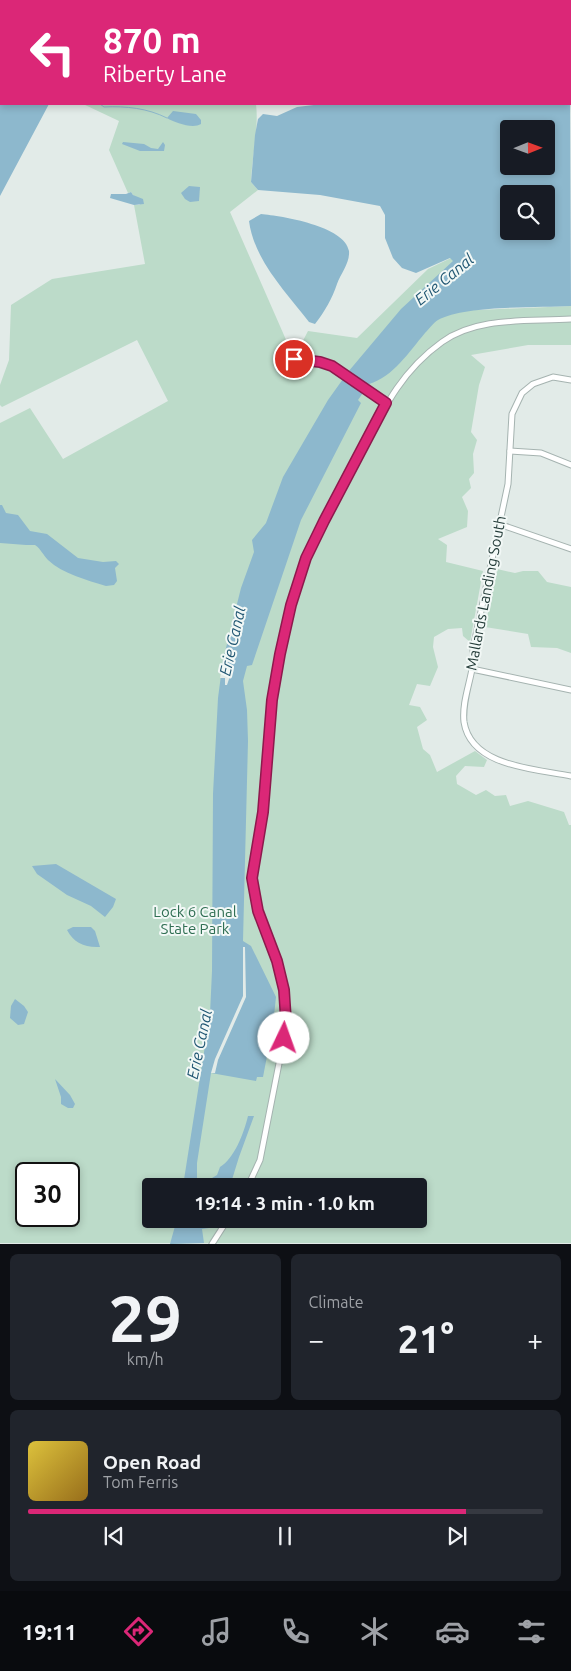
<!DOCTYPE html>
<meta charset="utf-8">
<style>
body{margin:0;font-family:Ubuntu,sans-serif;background:#20242c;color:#f1f3f6;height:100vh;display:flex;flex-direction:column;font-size:19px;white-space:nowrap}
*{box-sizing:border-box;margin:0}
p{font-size:16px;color:#9ea1a6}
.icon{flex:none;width:28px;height:28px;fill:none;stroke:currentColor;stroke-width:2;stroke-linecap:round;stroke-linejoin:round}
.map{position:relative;height:1244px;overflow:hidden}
.drawer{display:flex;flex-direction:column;gap:10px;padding:10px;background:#0d0f14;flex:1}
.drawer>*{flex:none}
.guide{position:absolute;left:0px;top:0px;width:571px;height:105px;box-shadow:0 2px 8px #0003;background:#db2777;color:#fff;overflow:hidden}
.needle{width:32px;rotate:89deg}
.buttons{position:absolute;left:500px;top:120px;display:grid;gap:10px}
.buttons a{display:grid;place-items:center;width:55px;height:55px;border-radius:5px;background:#171b24;box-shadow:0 2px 8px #0003;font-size:25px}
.speed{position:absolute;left:15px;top:1162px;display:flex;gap:10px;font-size:25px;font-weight:700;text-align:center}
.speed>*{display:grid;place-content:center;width:65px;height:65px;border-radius:50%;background:#171b24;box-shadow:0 2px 8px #0003;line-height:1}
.speed .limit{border:2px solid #111;border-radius:8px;background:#fff;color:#111}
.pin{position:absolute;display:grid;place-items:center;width:42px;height:42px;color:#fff;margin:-21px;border:2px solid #fff;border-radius:50%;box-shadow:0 1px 5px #0007}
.me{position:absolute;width:55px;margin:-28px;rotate:3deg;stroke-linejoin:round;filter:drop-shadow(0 0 4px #0008)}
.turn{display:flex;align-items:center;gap:18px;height:105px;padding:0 20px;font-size:22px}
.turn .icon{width:65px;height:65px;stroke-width:2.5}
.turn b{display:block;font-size:35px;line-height:42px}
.big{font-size:38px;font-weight:600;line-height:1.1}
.drawer .card{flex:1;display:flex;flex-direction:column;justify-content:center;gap:8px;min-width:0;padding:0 18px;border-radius:8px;background:#20242c}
.drawer .dial{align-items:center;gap:0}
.dial b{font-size:65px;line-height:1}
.song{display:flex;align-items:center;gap:15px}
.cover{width:60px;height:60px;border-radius:8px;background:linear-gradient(135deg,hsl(50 70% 55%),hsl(40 70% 35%))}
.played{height:5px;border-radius:2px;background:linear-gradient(90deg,#db2777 85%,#363941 85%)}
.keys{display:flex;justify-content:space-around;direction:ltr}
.heat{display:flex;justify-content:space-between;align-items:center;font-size:28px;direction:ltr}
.drawer .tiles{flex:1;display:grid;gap:10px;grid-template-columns:1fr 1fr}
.card:last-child{grid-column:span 2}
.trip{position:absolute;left:142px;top:1178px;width:285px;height:50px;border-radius:5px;background:#171b24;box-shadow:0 2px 8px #0003;font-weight:600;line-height:50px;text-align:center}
.menu{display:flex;height:80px;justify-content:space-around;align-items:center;background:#090b0e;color:#9ea1a6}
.menu .icon{width:35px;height:35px}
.menu .on{color:#db2777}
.menu b{font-size:22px;color:#f1f3f6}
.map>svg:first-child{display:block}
</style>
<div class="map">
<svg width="571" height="1244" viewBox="0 0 571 1244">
<rect width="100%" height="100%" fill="#e2ebe8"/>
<!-- green -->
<g fill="#bcdbc9" fill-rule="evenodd">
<path d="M 83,104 L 256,104 C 259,129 252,156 251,182 L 258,190 L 230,212 L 294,358 L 308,331 L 357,338 L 428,269 L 451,258 L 454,261 L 478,310 L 571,306 L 571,345 L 528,345 L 471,355 L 485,367 L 479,385 L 471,432 L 477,440 L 473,454 L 474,473 L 469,479 L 471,488 L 462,497 L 468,511 L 467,527 L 438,539 L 447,545 L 446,562 L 483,571 L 470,642 L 463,636 L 462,628 L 448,629 L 434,637 L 433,647 L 438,667 L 430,686 L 417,684 L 409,705 L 420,707 L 427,720 L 417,727 L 423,749 L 430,755 L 437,772 L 475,751 L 487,760 L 484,767 L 465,766 L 456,776 L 457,784 L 476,795 L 486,790 L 495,796 L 506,795 L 510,806 L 528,801 L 564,812 L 569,825 L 571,825 L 571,1243 L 0,1243 L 0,423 L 30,408 L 63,459 L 168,401 L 137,340 L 2,407 L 0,405 L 0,385 L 9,360 L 11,305 L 52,279 L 145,264 L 134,205 L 140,205 L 131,192 L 128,193 L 109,150 L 119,121 ZM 26,1174 L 69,1174 L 69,1216 L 26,1216 ZM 151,1186 L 419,1186 L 419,1219 L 151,1219 Z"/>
<path d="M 497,569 L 515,573 L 523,571 L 538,571 L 547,582 L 571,587 L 571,653 L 557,648 L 531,647 L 528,634 L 485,627 Z"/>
</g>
<!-- water -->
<g fill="#8db8cd" fill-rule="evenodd">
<path d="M 0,0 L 476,0 L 477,1 L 1,1 L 1,104 L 49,104 L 0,196 Z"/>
<path d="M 570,87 L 571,306 C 538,308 465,305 438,320 C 433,323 429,329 425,333 C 409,352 393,377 369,384 L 358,400 L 361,403 L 301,520 L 252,665 L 247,666 L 243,681 L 247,710 L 248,741 L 243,941 L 251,946 L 276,997 L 273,1025 L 263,1077 L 257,1077 L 256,1081 L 211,1073 L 197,1163 L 197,1186 L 183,1186 L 210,1014 L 212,971 L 213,794 L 218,698 L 223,660 L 241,588 L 254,552 L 252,540 L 266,523 L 283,477 L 328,400 L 348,372 L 401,309 L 453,261 L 450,258 L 416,273 L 402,268 L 393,258 L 385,238 L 385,215 L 380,206 L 320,195 L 258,190 L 251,182 L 255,135 L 258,119 L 263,114 L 277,116 L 297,107 L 322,104 L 570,104 ZM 509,129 L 546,129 L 546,166 L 509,166 ZM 509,194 L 546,194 L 546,231 L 509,231 Z"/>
<path d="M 173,111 L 196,114 L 201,120 L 201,124 C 193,129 175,123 167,118 Z"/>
<path d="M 123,142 L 144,144 L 151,148 L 158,149 L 163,142 L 165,145 L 164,151 L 140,151 L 122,144 Z"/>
<path d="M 189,186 L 200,187 L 199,201 L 190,202 L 185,199 L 181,193 Z"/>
<path d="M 131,192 L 133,195 L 143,199 L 144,204 L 134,205 L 110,198 L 111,194 L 126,194 Z"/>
<path d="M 261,214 C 282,216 345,226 349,251 C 350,263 341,273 337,284 C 332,299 325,311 315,324 L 309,322 C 286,292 254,260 249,221 Z"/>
<path d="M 0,505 L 2,505 L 6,513 L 18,515 L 30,531 L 47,534 L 78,558 L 103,562 L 116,561 L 119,564 L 115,568 L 117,581 L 114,585 L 106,586 C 87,580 63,574 48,560 C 43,555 41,549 35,545 L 26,545 L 0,543 Z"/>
<path d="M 56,864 L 116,899 L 113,907 L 105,917 L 91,906 L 67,895 L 37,874 L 32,866 Z"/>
<path d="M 73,927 L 91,927 L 95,931 L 100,947 C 85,948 74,943 67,930 Z"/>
<path d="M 15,999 L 24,1006 L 28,1012 L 24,1024 L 18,1025 L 10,1018 L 11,1006 Z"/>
<path d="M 55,1079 L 70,1095 L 75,1104 L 73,1108 L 68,1108 L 61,1104 L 61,1097 Z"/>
<path d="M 248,1116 L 254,1116 L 239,1157 L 230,1186 L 204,1186 L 207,1181 L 217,1175 L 220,1167 C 234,1159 244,1133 248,1116 Z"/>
<path d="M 177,1219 L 215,1219 L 209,1228 L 202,1229 L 204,1243 L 170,1244 Z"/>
</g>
<!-- pier -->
<g fill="#e2ebe8">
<path d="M 230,665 L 230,676 L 227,685 L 225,685 L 225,678 L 220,678 L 221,672 L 226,672 Z"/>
<path d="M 243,947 L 245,947 L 246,997 L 218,1060 L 215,1073 L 211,1073 L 215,1059 L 243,996 Z"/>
</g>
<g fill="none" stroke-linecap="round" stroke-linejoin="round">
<!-- stream -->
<path stroke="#8db8cd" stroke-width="1" d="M 100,104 L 104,107 C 126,106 147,108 167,118"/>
<!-- street casing -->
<g stroke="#a5b3b0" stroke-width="7">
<g id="street">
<path d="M 295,359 L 320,362 L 331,366 L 387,403"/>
<path d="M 571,380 L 553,377 L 533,384 L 522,393 L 512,414 L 508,484 L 473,649 C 473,656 473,662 472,669 C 469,686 462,704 464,722 C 471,767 536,769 571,776"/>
<path d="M 510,451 L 541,453 L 571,465"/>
<path d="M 499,524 L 571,549"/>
<path d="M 472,669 L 571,690"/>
<path d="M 248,1186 L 260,1160 L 284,1038 C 287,1013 285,988 277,964 C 268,936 253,909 252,879 C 251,856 261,832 263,809 C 266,783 266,756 269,730 C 272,697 277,666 285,634 C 291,608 296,582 307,557 C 321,522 342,489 360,455 C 383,410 400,372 442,342 C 478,316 529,322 571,319"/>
<path d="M 212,1244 L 228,1219"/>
</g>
</g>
<!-- street -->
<use href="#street" stroke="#fff" stroke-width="5"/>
</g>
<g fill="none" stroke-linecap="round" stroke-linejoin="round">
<!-- route casing -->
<g stroke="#8e194d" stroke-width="12">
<path id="route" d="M 284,1038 L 286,1021 L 284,990 L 277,961 L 258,911 L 252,878 L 263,812 L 272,700 L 280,654 L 291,605 L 306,558 L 324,521 L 386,403 L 332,366 L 320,362 L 294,359"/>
</g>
<!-- route -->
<use href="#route" stroke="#db2777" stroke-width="9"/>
</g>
<g text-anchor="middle" stroke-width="4" stroke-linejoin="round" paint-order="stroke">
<!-- street labels -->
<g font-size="15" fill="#233b38" stroke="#f2f8f6">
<text transform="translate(486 593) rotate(-79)" y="5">Mallards Landing South</text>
</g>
<!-- park labels -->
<g font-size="15" fill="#306f53" stroke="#f2f8f6">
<text x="195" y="917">Lock 6 Canal<tspan x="195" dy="17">State Park</tspan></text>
</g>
<!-- water labels -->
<g font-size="16" font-style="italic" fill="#215773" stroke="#f2f8f6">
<text transform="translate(444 279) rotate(-39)" y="6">Erie Canal</text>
<text transform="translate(232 641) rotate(-77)" y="6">Erie Canal</text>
<text transform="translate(199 1044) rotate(-78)" y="6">Erie Canal</text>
</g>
</g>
</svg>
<div class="buttons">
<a><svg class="needle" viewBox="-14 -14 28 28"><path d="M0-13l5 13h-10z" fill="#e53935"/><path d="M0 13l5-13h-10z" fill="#9ea1a6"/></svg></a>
<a><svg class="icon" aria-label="search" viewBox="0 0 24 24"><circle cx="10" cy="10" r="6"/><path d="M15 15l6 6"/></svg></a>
</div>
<div class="speed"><div class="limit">30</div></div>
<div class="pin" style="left:294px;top:359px;background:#d93025"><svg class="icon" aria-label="arrive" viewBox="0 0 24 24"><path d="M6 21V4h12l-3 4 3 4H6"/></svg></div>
<svg class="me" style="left:284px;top:1038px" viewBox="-20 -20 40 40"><circle r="19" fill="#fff"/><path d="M0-13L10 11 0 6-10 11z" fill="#db2777"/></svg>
<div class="trip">19:14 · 3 min · 1.0 km</div>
<div class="guide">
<div class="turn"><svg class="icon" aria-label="left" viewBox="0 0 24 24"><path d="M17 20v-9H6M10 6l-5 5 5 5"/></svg><div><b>870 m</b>Riberty Lane</div></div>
</div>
</div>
<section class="drawer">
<div class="tiles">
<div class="card dial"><b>29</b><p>km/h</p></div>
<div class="card"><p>Climate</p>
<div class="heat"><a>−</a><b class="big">21°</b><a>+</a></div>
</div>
<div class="card">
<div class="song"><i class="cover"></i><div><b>Open Road</b><p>Tom Ferris</p></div></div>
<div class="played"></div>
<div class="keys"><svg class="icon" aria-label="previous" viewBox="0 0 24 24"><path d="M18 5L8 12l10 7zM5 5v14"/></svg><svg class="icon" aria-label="pause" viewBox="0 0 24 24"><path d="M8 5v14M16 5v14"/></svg><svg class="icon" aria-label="next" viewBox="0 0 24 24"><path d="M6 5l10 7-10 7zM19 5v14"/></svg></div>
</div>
</div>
</section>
<nav class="menu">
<b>19:11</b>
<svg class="icon on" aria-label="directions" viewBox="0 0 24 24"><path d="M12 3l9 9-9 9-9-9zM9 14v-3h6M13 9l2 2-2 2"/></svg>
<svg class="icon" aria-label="music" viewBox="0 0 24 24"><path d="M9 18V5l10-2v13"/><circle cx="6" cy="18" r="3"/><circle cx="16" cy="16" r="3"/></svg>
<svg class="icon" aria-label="phone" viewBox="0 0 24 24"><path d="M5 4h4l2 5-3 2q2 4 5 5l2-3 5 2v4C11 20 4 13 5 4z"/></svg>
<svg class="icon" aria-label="climate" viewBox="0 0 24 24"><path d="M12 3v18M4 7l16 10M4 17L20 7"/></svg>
<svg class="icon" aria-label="car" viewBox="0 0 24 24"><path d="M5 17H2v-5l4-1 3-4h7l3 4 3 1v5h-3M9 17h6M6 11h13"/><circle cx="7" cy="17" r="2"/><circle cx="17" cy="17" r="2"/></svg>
<svg class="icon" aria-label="filters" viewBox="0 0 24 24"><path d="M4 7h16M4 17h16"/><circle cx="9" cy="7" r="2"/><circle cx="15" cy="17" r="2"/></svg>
</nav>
